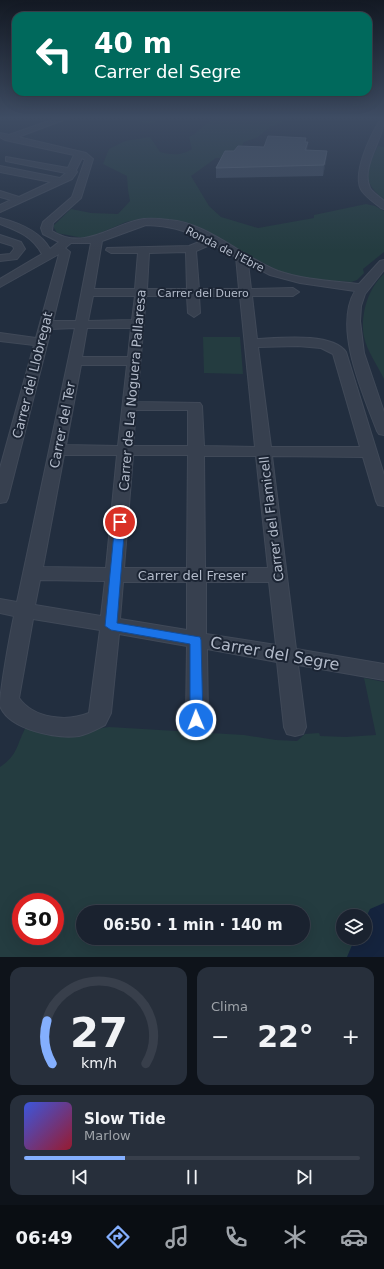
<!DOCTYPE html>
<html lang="es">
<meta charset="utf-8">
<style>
body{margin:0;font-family:"DejaVu Sans",sans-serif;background:#272f3b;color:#f1f3f6;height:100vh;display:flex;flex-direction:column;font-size:15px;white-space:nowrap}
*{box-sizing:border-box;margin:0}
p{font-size:13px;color:#9fa4aa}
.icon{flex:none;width:22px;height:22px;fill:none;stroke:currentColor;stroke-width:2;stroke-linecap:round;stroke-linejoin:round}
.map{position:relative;height:957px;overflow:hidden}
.sheet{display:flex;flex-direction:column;gap:10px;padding:10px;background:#0e131a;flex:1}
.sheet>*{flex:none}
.guide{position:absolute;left:12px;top:12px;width:360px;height:84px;border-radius:12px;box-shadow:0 4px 16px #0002,0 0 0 1px #383f4b;background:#00695c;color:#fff;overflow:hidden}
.controls{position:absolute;left:336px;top:909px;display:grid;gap:8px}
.controls a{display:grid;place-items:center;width:36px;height:36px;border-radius:50%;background:#1a222f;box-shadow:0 4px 16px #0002,0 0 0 1px #383f4b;font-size:20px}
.speed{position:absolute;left:12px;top:893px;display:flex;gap:8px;font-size:20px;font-weight:700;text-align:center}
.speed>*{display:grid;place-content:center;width:52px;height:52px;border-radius:50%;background:#1a222f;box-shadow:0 4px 16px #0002,0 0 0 1px #383f4b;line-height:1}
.speed .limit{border:6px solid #d22;background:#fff;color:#111}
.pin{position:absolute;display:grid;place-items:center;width:34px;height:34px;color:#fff;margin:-17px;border:2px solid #fff;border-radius:50%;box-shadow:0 1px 4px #0007}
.me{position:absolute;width:44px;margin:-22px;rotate:359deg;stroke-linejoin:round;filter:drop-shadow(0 0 3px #0008)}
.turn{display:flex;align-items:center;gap:14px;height:84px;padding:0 16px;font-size:18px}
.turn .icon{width:52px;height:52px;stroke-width:2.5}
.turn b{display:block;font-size:28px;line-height:34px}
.big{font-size:30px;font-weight:600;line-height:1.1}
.sheet .tile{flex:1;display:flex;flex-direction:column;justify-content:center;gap:6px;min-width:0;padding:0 14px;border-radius:12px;background:#272f3b}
.sheet .dial{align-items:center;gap:0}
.dial svg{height:104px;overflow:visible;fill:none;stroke:#383f4b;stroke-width:7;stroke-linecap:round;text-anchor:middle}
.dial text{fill:#f1f3f6;stroke:none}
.song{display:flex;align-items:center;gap:12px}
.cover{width:48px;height:48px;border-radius:6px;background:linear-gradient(135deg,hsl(230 70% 55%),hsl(350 70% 35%))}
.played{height:4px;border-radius:2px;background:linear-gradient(90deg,#84affe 30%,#383f4b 30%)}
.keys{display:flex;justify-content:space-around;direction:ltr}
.heat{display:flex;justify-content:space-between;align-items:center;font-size:22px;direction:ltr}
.sheet .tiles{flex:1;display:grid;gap:10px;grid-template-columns:1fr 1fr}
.tile:last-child{grid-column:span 2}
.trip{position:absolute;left:76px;top:905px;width:234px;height:40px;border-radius:20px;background:#1a222f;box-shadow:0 4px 16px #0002,0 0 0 1px #383f4b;font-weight:600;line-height:40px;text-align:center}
.tabs{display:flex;height:64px;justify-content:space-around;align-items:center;background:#0a0e13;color:#9fa4aa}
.tabs .icon{width:28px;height:28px}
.tabs .current{color:#84affe}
.tabs b{font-size:18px;color:#f1f3f6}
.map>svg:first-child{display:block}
</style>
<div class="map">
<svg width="384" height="957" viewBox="0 0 384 957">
<rect width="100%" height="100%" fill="#222e3f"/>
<!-- green -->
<g fill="#243c40" fill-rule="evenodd">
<path d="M 118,117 L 167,117 L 151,124 Z"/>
<path d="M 227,117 L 293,117 L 283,120 L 281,124 L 271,126 L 258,137 L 244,142 L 239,151 L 227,158 L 216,158 L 191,176 L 209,206 L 221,217 L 258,228 L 314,218 L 314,215 L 366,204 L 375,206 L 384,211 L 384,252 L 363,269 L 364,273 L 357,280 L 351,282 L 317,280 L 292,275 L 279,271 L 199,230 L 168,219 L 140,219 L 126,222 L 93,236 L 83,238 L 57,233 L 53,226 L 71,209 L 91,213 L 118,214 L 130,201 L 128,190 L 127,176 L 103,164 L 109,149 L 125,141 L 150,137 L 160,152 C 173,155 181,156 192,149 L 189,137 L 193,135 L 214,118 Z"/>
<path d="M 378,146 L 384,147 L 384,200 C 361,180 366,171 378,146 Z"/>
<path d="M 384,274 L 384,379 C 378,366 367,351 364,337 C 360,315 368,288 384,274 Z"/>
<path d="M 203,337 L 240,337 L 243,374 L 204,373 Z"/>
<path d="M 364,678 L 384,682 L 384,957 L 0,957 L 0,767 C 19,754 16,745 26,727 L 89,730 L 109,727 L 244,735 L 276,740 L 297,741 L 305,734 L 319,733 L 320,736 L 346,737 L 376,735 ZM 21,902 L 55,902 L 55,936 L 21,936 ZM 83,912 L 303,912 L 303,938 L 83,938 ZM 343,916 L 365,916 L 365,938 L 343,938 Z"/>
</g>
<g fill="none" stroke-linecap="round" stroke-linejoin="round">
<!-- river -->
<path fill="#15243e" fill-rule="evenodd" d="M 384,903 L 384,957 L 347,957 L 355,938 L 365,938 L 365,919 L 370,909 Z"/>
<!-- minor casing -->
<g stroke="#404958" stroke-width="2">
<g id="minor">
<path d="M 60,117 L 71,117 L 18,137 L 86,153 L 93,159 L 81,198 L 53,223 L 52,231 C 85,252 113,223 144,219 C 152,218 161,219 169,220 C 206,222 244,258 278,271 C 304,280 333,281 359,284 L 380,261 L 384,260 L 384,270 L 365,294 L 361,306 L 360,321 L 364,353 L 384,412 L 384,435 L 379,434 L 377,431 C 363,394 333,328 355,291 L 300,283 L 270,275 L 248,263 L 251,289 L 293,288 L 299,292 L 293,296 L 252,296 L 257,339 C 279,338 332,332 346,352 L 384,475 L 384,506 L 378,505 L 376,501 L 363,457 L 272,456 L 296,649 L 384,664 L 384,680 L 298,665 L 306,727 L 303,734 L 295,736 L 287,734 L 284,727 L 277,662 L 207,649 L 208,720 L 205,726 L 197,729 L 189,726 L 186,720 L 187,646 L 119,634 L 111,713 L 105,725 C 97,729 88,734 79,736 C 57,739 9,730 0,706 C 0,689 10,635 14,616 L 0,613 L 0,599 L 17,602 L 75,328 L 51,329 L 8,498 L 6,502 L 0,503 L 0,468 L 34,345 L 0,341 L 0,333 L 36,338 L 59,254 L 0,287 L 0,279 L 42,254 C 32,236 18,231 0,224 L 0,218 C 19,223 40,231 50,249 L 59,242 L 43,234 L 41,228 L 43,222 L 72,197 L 85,160 L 82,158 L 76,170 L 77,172 L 72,179 L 0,212 L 0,205 L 11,200 L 0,197 L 0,191 L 19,197 L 51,182 L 0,172 L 0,166 L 60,178 L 66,173 L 6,161 L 6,157 L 68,168 L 74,155 L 5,140 L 0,137 L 0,133 L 9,135 ZM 146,225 C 169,226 183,229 204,240 L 189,246 L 107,248 L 106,250 L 111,253 L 138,253 L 135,289 L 94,289 L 102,241 ZM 71,243 L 91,243 L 76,321 L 53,321 L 70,252 L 65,248 ZM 212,244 L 236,257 L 239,289 L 199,289 L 196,251 ZM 186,252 L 187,289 L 147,289 L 149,253 ZM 93,296 L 135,296 L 132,320 L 88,321 ZM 146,296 L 187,296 L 188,313 L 194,317 L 200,313 L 199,296 L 240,296 L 255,447 L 204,446 L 202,406 L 200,403 L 137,402 ZM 87,328 L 131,328 L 128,357 L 82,357 ZM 298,346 L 321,348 L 333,354 L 360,447 L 271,447 L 258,347 ZM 81,365 L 127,365 L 118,446 L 66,445 ZM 136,410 L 188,410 L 188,446 L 133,446 ZM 64,455 L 117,455 L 106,568 L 43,567 ZM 133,455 L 188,455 L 187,568 L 124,568 ZM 204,456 L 256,456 L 268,568 L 205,568 ZM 40,580 L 105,581 L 101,616 L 35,605 ZM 123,582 L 187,582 L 187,630 L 120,619 ZM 206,582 L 269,582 L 276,645 L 206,634 ZM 33,619 L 100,630 L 89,713 C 67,722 34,719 19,698 Z"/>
<path d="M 381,119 L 384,119 C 384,139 360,167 370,188 C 373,193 380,197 384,201 L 384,209 L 381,208 C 375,203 367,198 362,191 C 351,175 371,134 381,119 Z"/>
<path d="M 0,235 L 21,242 L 25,249 L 17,259 L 0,261 L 0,255 L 10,254 L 14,249 L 13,246 L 0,242 Z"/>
</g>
</g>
<!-- minor -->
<use href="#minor" fill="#37404f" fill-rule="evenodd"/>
</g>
<!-- wall -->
<path fill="#3d4a5d" d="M 305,142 L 308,142 L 307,150 L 327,151 L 326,161 L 323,176 L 216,178 L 216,168 L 234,151 Z"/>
<!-- shaded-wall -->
<path fill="#2d3a4c" d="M 327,151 L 326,161 L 323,176 L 324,165 Z"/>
<!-- building -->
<path fill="#4a5769" stroke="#5a6678" d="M 268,136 L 306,138 L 305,142 L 308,142 L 305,150 L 327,151 L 324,165 L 216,168 L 225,151 L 234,151 L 238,146 L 264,147 Z"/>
<!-- sky -->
<linearGradient id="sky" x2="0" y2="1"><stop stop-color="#131923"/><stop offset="0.47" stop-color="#3e4c63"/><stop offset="1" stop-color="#3e4c63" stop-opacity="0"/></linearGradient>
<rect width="384" height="251" fill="url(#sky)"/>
<!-- route -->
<path fill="#1a73e8" stroke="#114b97" d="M 120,519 L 125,522 L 117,623 L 200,637 L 201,640 L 203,720 L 201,724 L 196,725 L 192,724 L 190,720 L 190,644 L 111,630 L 105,626 L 115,522 Z"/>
<g text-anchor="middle" stroke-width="4" stroke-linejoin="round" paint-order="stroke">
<!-- far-street labels -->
<g font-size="11" fill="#b3bbca" stroke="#1c2534">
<text transform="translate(225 249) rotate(27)" y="4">Ronda de l'Ebre</text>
<text x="203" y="297">Carrer del Duero</text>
</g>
<!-- street labels -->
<g font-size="13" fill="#b3bbca" stroke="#1c2534">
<text transform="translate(32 375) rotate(-76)" y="5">Carrer del Llobregat</text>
<text transform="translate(132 390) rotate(-85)" y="5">Carrer de La Noguera Pallaresa</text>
<text transform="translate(62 425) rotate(-79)" y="5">Carrer del Ter</text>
<text transform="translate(271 519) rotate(-97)" y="5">Carrer del Flamicell</text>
<text x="192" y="580">Carrer del Freser</text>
</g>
<!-- near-street labels -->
<g font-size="16" fill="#b3bbca" stroke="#1c2534">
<text transform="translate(275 653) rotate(10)" y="6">Carrer del Segre</text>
</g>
</g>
</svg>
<div class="controls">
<a><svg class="icon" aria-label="layers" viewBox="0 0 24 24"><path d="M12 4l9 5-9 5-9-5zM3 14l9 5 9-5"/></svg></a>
</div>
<div class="speed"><div class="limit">30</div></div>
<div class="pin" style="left:120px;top:522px;background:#d93025"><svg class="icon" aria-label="arrive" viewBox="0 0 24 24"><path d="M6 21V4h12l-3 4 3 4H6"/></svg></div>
<svg class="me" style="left:196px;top:720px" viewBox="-20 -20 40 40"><circle r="17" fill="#1a73e8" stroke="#fff" stroke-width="3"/><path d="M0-11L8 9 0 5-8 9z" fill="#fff"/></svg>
<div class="trip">06:50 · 1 min · 140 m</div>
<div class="guide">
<div class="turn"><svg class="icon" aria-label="left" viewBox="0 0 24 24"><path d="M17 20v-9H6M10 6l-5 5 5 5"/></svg><div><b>40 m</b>Carrer del Segre</div></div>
</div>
</div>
<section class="sheet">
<div class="tiles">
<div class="tile dial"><svg viewBox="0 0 100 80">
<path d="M14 69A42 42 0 1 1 86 69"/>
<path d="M14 69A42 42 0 0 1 10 36" stroke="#84affe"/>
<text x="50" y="56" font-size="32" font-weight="700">27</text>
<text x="50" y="72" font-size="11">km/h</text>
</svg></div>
<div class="tile"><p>Clima</p>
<div class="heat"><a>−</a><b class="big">22°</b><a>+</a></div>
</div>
<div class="tile">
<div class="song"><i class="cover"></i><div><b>Slow Tide</b><p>Marlow</p></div></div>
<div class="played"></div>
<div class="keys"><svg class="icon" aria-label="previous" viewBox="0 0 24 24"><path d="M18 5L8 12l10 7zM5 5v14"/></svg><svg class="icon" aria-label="pause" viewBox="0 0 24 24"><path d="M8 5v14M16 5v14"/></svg><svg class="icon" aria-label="next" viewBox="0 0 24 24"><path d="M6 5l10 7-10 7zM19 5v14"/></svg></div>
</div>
</div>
</section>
<nav class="tabs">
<b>06:49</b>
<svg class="icon current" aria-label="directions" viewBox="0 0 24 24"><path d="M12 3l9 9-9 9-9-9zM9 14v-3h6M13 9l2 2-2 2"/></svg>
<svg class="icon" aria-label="music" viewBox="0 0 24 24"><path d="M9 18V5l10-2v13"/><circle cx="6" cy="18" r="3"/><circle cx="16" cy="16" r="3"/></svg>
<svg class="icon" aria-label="phone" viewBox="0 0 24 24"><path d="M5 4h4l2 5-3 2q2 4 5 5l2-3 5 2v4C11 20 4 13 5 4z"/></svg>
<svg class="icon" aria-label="climate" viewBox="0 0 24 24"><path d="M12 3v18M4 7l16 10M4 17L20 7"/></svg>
<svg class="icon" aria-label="car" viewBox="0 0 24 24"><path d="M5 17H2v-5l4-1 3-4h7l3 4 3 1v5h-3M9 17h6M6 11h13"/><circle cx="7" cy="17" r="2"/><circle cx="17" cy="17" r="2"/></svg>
</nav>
